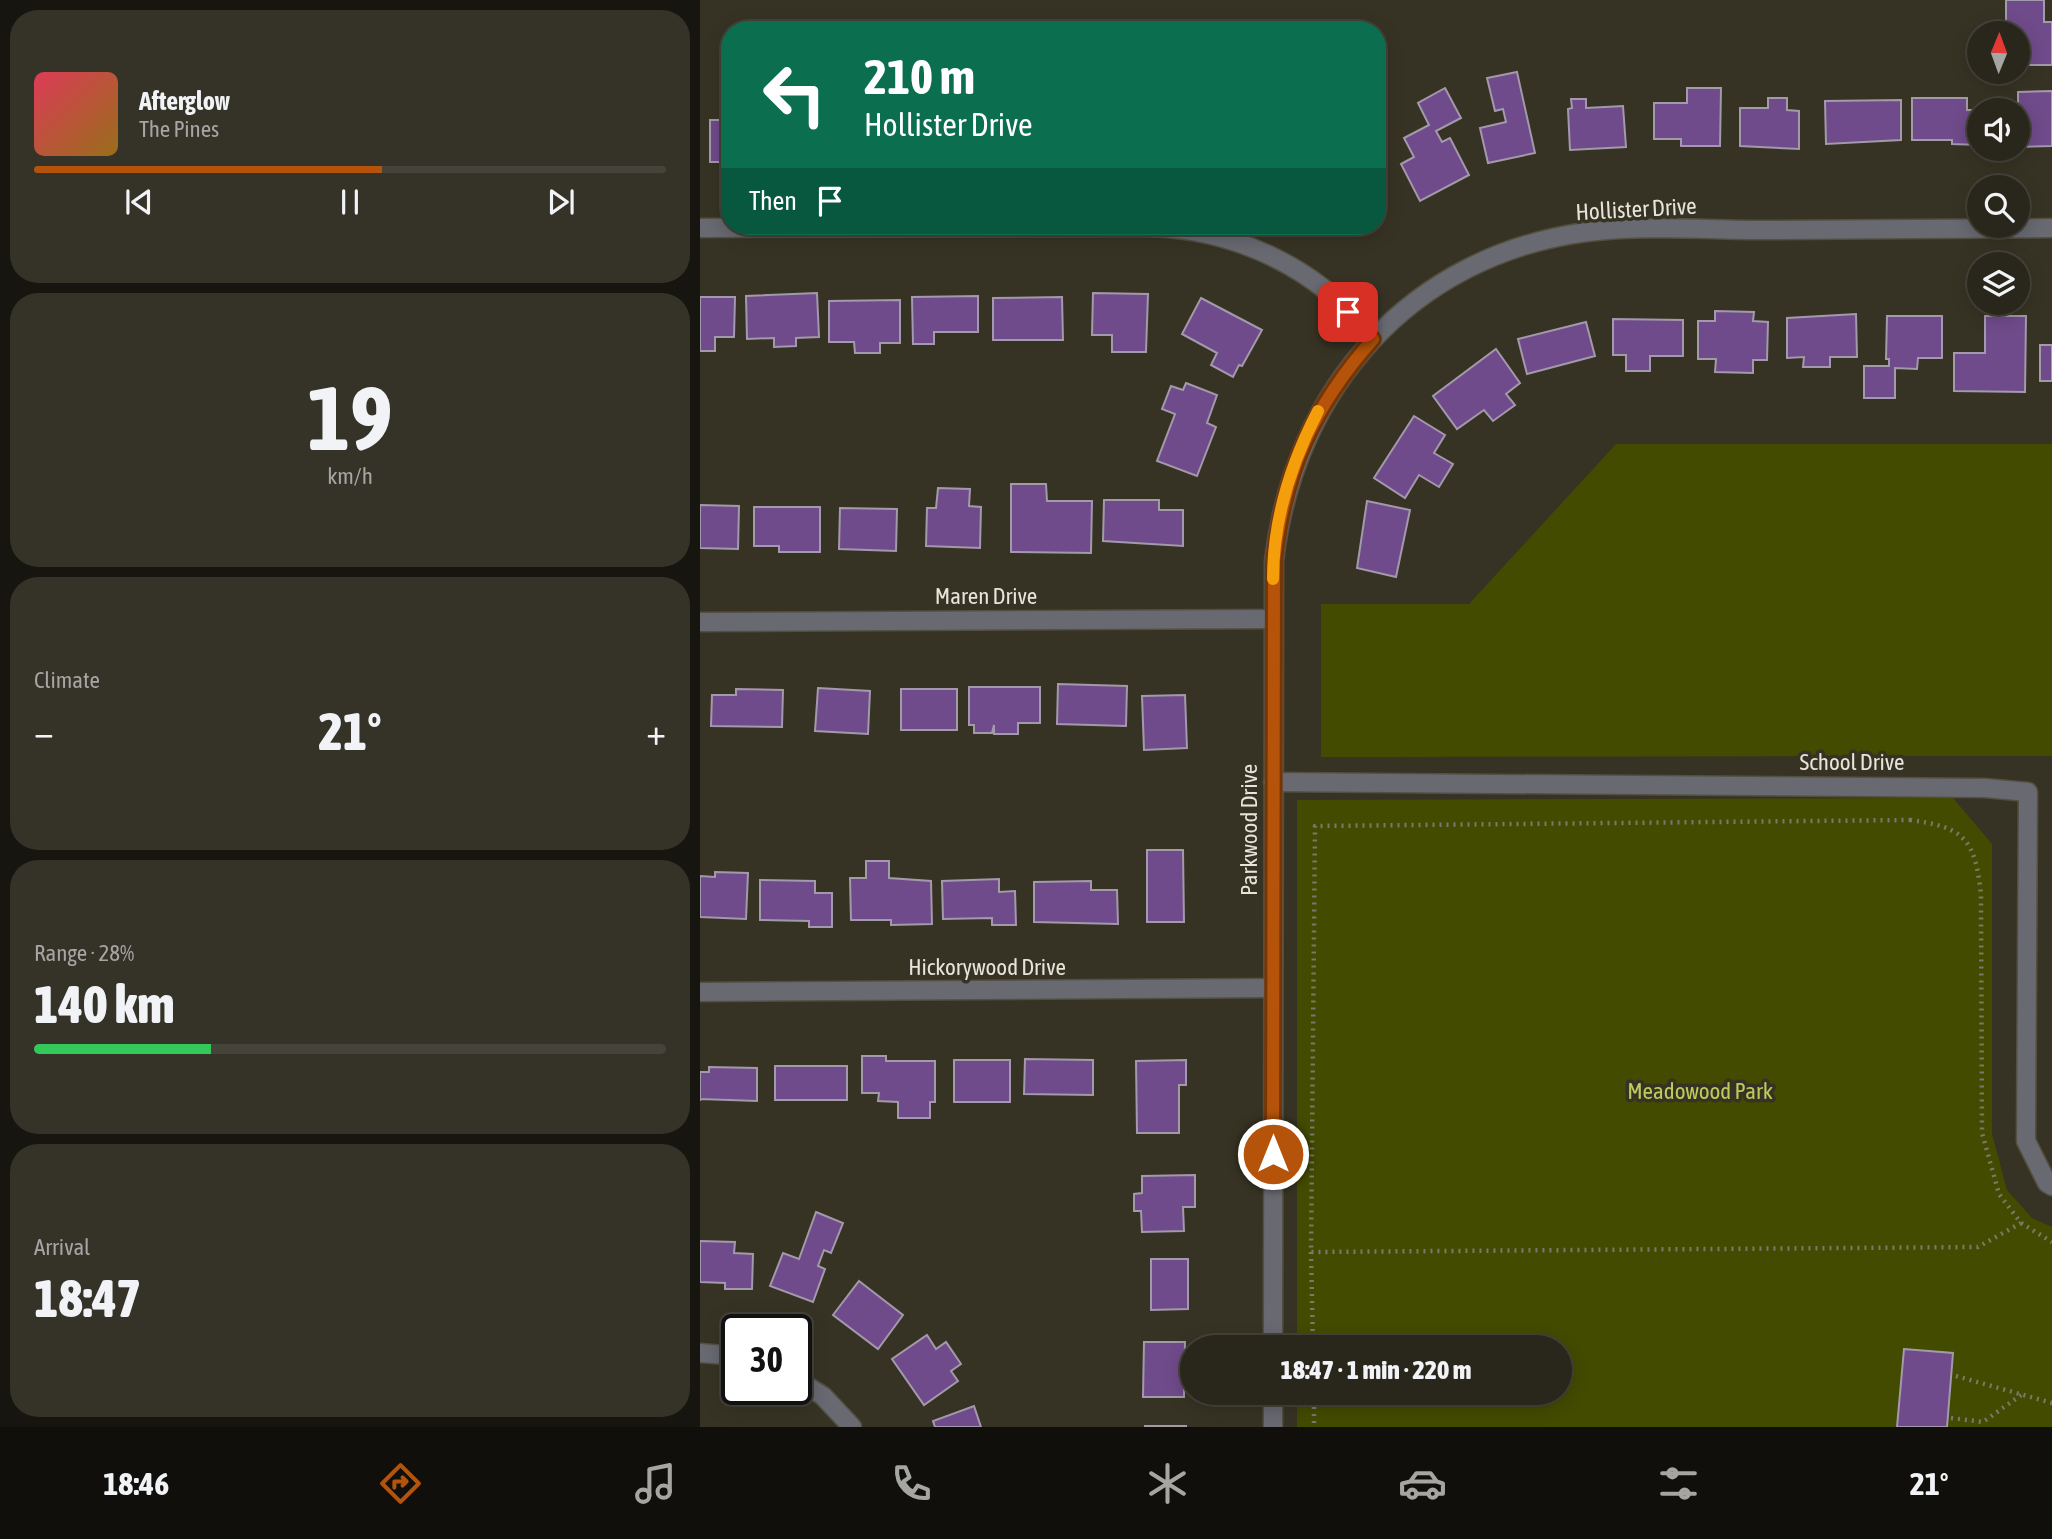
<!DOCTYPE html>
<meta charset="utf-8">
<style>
body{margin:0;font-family:"Asap Condensed",sans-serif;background:#353228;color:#f1f3f6;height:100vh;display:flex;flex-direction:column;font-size:26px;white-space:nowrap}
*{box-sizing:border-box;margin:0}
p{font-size:23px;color:#a5a5a3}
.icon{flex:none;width:38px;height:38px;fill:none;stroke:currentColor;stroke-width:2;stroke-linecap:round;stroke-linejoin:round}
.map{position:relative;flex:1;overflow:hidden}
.side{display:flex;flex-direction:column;gap:10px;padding:10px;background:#17150f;width:700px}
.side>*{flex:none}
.hud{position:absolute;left:21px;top:21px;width:665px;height:214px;border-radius:28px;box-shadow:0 4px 18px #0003,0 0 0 2px #45433a;background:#0b6e4f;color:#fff;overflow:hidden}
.needle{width:46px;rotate:1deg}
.buttons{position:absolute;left:1267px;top:21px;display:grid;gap:14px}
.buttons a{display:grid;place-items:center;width:63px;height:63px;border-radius:50%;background:#29261b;box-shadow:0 4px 18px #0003,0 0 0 2px #45433a;font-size:35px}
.speed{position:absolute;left:21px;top:1314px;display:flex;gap:14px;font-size:35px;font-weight:700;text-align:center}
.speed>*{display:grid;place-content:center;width:91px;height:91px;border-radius:50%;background:#29261b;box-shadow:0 4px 18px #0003,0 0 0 2px #45433a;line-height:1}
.speed .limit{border:4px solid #111;border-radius:10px;background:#fff;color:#111}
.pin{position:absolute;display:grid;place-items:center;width:60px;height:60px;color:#fff;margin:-30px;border-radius:14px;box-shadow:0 4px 10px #0006}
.me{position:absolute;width:77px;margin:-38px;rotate:0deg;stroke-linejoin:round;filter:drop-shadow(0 0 5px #0008)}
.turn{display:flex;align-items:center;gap:24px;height:147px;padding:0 28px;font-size:32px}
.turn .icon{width:91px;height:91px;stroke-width:2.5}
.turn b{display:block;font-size:49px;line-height:60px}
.then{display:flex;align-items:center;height:66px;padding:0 28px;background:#0003;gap:14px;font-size:26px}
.big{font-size:52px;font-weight:800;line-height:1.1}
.side .widget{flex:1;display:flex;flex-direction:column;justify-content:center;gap:10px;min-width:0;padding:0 24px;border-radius:28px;background:#353228}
.side .dial{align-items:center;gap:0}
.dial b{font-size:91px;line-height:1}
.song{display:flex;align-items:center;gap:21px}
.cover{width:84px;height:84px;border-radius:10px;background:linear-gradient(135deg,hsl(350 70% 55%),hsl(40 70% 35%))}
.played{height:7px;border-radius:4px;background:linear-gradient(90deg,#b45309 55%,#45433a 55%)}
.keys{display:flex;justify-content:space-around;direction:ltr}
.heat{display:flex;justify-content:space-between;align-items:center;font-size:38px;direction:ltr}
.charge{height:10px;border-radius:5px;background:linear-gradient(90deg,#34c759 28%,#45433a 0)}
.trip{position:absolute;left:480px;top:1335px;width:392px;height:70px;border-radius:35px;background:#29261b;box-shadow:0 4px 18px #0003,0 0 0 2px #45433a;font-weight:800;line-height:70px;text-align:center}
.dock{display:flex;height:112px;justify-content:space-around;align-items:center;background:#100f0b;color:#a5a5a3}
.dock .icon{width:49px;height:49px}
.dock .active{color:#b45309}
.dock b{font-size:32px;color:#f1f3f6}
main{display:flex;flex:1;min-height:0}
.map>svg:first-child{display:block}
</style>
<main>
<section class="side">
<div class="widget">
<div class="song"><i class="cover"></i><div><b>Afterglow</b><p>The Pines</p></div></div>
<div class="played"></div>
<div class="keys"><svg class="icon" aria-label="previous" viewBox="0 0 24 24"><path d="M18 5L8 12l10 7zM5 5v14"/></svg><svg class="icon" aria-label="pause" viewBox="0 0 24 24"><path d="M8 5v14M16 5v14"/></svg><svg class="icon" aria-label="next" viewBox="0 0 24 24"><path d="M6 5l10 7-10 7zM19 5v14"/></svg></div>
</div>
<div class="widget dial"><b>19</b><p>km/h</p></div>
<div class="widget"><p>Climate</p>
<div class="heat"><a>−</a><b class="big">21°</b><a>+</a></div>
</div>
<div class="widget"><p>Range · 28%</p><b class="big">140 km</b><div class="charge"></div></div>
<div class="widget"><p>Arrival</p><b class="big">18:47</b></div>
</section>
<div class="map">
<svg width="1352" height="1427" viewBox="0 0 1352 1427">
<rect width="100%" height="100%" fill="#373324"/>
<!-- green -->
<g fill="#434b00">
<path d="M 916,444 L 1352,444 L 1352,756 L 621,757 L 621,604 L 769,604 Z"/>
<path d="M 1253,798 L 1292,844 L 1292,1134 L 1307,1190 L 1332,1218 L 1352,1227 L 1352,1427 L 597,1427 L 597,1393 L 859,1393 L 859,1348 L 597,1347 L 597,800 Z"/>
</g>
<!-- building -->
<g fill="#704b8b" stroke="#a299aa" stroke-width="2">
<path d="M 1306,0 L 1344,0 L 1344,22 L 1352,22 L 1352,65 L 1318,65 L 1318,33 L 1295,33 L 1295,27 L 1306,27 Z"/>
<path d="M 817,72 L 835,153 L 788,163 L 780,128 L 806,122 L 803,109 L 795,111 L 787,78 Z"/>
<path d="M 745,88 L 761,118 L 736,131 L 742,142 L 750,138 L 769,175 L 720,201 L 701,164 L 714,157 L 704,138 L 729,125 L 718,103 Z"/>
<path d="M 987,88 L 1021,88 L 1020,146 L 981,146 L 981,139 L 954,139 L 954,103 L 987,103 Z"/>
<path d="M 1352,91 L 1352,146 L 1318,147 L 1318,110 L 1305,110 L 1318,110 L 1318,92 Z"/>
<path d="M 1068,98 L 1087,98 L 1087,110 L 1099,111 L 1099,149 L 1040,146 L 1040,108 L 1068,108 Z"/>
<path d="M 1212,98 L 1267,98 L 1267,110 L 1291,110 L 1279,110 L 1279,145 L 1252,144 L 1252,140 L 1212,140 Z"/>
<path d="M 871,99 L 886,99 L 886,108 L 923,106 L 926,147 L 870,150 L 868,109 L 872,108 Z"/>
<path d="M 1201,100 L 1201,140 L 1126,144 L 1125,101 Z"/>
<rect x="10" y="120" width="20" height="42"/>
<path d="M 649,226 L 664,226 L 659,232 Z"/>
<path d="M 117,293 L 119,337 L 96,338 L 96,346 L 74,347 L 74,338 L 47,339 L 46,296 Z"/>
<path d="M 393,293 L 448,294 L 446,352 L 412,352 L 412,335 L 392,335 Z"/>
<path d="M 278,296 L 278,332 L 234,332 L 234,344 L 213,344 L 212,297 Z"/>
<path d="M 0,297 L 35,297 L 34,337 L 15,337 L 15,351 L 0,351 Z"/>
<path d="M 362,297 L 363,340 L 293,340 L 293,298 Z"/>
<path d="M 501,298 L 562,330 L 542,366 L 539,365 L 533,377 L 511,365 L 517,353 L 482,334 Z"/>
<path d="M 200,300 L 200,343 L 180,343 L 180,353 L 155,353 L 154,342 L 129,342 L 129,301 Z"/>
<path d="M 1015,311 L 1054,312 L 1053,321 L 1068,322 L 1067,360 L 1053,360 L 1053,373 L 1015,372 L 1016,359 L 998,359 L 998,321 L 1015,321 Z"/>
<path d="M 1156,314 L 1157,357 L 1130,357 L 1130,367 L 1103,367 L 1104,357 L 1087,358 L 1087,318 Z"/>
<path d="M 1187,316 L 1242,316 L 1242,358 L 1218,358 L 1217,369 L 1195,368 L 1195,398 L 1164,398 L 1164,366 L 1189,366 L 1189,359 L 1186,359 Z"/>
<path d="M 1285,316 L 1326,316 L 1325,392 L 1254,391 L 1254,353 L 1285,353 Z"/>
<path d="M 913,319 L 983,320 L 983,356 L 950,356 L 950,371 L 926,371 L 926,355 L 913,355 Z"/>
<path d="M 886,322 L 895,356 L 827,374 L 818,339 Z"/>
<rect x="1340" y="345" width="12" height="36"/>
<path d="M 796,349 L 820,383 L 806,394 L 815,405 L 793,421 L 784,410 L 757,429 L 733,396 Z"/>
<path d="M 486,383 L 517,395 L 507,423 L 516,427 L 497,476 L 457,461 L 475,414 L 462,409 L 471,386 L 483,390 Z"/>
<path d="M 714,416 L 745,435 L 734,453 L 753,464 L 739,487 L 719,475 L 705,498 L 674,478 Z"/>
<path d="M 311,484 L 346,484 L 347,501 L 392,501 L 391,553 L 311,552 Z"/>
<path d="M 238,488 L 270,489 L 269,506 L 281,507 L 280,548 L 226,546 L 227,508 L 236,508 Z"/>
<path d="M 404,500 L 459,500 L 459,510 L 483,510 L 483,546 L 403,541 Z"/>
<path d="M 667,501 L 710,510 L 696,577 L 657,568 Z"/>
<path d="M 0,505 L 39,506 L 38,549 L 0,548 Z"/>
<path d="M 54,507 L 120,507 L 120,552 L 79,552 L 79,546 L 54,546 Z"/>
<path d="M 140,508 L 197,509 L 196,551 L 139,549 Z"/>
<path d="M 358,684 L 427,686 L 426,726 L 357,724 Z"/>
<path d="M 269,687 L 340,687 L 340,723 L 318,723 L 318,734 L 294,734 L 294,725 L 292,733 L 274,733 L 274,725 L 269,725 Z"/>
<path d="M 118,688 L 170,691 L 168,734 L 115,731 Z"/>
<path d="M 36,689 L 83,690 L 82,727 L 11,726 L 12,695 L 36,695 Z"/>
<rect x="201" y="689" width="56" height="41"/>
<path d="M 485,695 L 487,748 L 444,750 L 442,696 Z"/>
<path d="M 447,850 L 483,850 L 484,922 L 447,922 Z"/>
<path d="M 166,861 L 189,861 L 189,878 L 231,881 L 232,924 L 191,925 L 191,920 L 151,920 L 150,878 L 166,878 Z"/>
<path d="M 15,872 L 48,873 L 46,919 L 0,917 L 0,876 L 15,877 Z"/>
<path d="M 299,879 L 299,892 L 315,891 L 316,925 L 292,925 L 292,918 L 243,919 L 242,881 Z"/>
<path d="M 60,880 L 115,881 L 115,893 L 132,893 L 132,927 L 109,927 L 109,921 L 60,920 Z"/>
<path d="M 391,881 L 391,890 L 417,890 L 418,924 L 334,922 L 334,882 Z"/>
<path d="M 162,1056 L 186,1056 L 186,1061 L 235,1061 L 235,1102 L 230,1102 L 230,1118 L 198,1118 L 198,1102 L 178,1101 L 179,1093 L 162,1093 Z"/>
<path d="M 325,1059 L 393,1060 L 393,1095 L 324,1094 Z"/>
<rect x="254" y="1060" width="56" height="42"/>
<path d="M 486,1060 L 486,1085 L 479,1085 L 479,1133 L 437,1133 L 436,1061 Z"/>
<rect x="75" y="1066" width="72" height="34"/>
<path d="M 9,1067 L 57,1068 L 57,1101 L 0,1099 L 0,1101 L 0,1072 L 9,1072 Z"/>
<path d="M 495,1175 L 495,1207 L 483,1207 L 484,1231 L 442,1232 L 441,1211 L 434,1211 L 434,1194 L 442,1193 L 442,1176 Z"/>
<path d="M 116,1212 L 143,1223 L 131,1253 L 124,1250 L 118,1266 L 125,1269 L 113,1302 L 70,1286 L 83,1253 L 99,1259 Z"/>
<path d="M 0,1241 L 35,1242 L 34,1253 L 53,1254 L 52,1289 L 25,1289 L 25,1283 L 0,1282 Z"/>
<path d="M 451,1259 L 488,1259 L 488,1309 L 451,1310 Z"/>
<path d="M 159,1281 L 203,1315 L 178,1349 L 133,1315 Z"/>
<path d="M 227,1335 L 236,1349 L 246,1342 L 261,1364 L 251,1371 L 258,1381 L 224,1405 L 192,1359 Z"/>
<path d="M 444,1342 L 485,1342 L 484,1397 L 443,1397 Z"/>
<path d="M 1204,1349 L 1253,1353 L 1247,1427 L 1197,1427 Z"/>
<path d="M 274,1406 L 281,1427 L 235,1427 L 233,1421 Z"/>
<rect x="445" y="1426" width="41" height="1"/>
</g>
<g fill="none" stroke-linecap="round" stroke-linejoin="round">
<!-- minor casing -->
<g stroke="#534f41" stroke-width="21">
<g id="minor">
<path d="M 0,228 L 445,227 C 533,228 619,267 673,339"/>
<path d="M 0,622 L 573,619"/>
<path d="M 573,782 L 1285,788 L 1328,792 L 1326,1141 L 1347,1183 L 1352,1186"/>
<path d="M 0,992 L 573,988"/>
<path d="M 573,1348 L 574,561 C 594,389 711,255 887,232 C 947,225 1011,230 1072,230 C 1165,229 1259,229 1352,228"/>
<path d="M 0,1353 L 37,1356"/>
<path d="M 96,1379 L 123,1396 L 152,1427"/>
<path d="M 573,1427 L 573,1393"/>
</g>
</g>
<!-- path -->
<g stroke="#7b786b" stroke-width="4.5" stroke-dasharray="2 5" stroke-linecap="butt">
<path d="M 1210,820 C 1265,827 1275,840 1281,894 L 1282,1133 L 1299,1194 L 1321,1223 L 1278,1247 L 611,1252 L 615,826 Z"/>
<path d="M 1321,1223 L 1352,1242"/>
<path d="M 611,1252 L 613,1348"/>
<path d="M 1256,1376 L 1352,1403"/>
<path d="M 614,1393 L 614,1427"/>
<path d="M 1251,1418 L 1283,1422 L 1324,1393"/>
</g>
<!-- minor -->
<use href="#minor" stroke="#686971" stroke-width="18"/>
</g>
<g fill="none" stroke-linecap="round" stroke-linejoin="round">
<!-- route casing -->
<g stroke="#753606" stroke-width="18">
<path id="route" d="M 573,1154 L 574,561 C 584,471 613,407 673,339 L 648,312"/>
</g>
<!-- route -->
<use href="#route" stroke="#b45309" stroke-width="12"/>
<!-- slow -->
<path stroke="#f59e0b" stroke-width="12" d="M 573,579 C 573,520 591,463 618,411"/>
</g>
<g text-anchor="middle" stroke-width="7" stroke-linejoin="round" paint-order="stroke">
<!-- street labels -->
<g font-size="23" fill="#e7e4db" stroke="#373324">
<text transform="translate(936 209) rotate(-3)" y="8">Hollister Drive</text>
<text x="286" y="604">Maren Drive</text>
<text x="1152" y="770">School Drive</text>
<text transform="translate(549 830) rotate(-90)" y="8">Parkwood Drive</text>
<text x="287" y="975">Hickorywood Drive</text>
</g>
<!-- park labels -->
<g font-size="23" fill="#bccc5c" stroke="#373324">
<text x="1000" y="1099">Meadowood Park</text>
</g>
</g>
</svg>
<div class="buttons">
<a><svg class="needle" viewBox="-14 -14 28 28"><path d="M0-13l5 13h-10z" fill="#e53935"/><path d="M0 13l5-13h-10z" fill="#a5a5a3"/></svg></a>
<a><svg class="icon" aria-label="sound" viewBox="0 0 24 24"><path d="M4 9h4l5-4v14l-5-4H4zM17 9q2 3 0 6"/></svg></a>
<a><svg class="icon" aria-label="search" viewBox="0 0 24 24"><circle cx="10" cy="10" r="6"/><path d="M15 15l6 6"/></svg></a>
<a><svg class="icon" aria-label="layers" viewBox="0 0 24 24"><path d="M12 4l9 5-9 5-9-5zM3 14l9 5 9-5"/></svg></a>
</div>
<div class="speed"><div class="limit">30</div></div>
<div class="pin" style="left:648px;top:312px;background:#d93025"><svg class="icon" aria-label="arrive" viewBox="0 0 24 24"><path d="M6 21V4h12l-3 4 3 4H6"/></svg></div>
<svg class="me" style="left:573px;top:1154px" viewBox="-20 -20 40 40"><circle r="17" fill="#b45309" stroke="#fff" stroke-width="3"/><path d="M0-11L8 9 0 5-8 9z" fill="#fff"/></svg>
<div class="trip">18:47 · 1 min · 220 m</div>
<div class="hud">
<div class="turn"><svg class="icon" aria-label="left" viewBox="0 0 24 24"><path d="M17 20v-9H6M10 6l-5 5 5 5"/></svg><div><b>210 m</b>Hollister Drive</div></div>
<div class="then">Then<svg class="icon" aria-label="arrive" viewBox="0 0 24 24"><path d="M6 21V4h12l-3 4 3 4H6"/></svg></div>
</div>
</div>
</main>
<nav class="dock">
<b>18:46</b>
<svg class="icon active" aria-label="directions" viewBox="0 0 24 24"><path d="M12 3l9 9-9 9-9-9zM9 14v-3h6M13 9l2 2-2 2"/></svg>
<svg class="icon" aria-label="music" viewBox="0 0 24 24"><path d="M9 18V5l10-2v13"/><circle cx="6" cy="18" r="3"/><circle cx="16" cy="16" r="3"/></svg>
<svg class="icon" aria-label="phone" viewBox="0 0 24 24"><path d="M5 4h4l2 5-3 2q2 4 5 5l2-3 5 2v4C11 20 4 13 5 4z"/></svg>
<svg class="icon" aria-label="climate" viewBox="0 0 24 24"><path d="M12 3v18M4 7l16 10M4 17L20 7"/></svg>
<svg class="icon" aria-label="car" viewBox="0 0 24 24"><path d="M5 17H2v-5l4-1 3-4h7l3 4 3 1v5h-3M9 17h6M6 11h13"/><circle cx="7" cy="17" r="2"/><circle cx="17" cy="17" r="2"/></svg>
<svg class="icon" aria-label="filters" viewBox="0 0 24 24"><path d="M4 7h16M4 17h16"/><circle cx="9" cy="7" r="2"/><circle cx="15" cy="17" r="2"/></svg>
<b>21°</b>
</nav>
